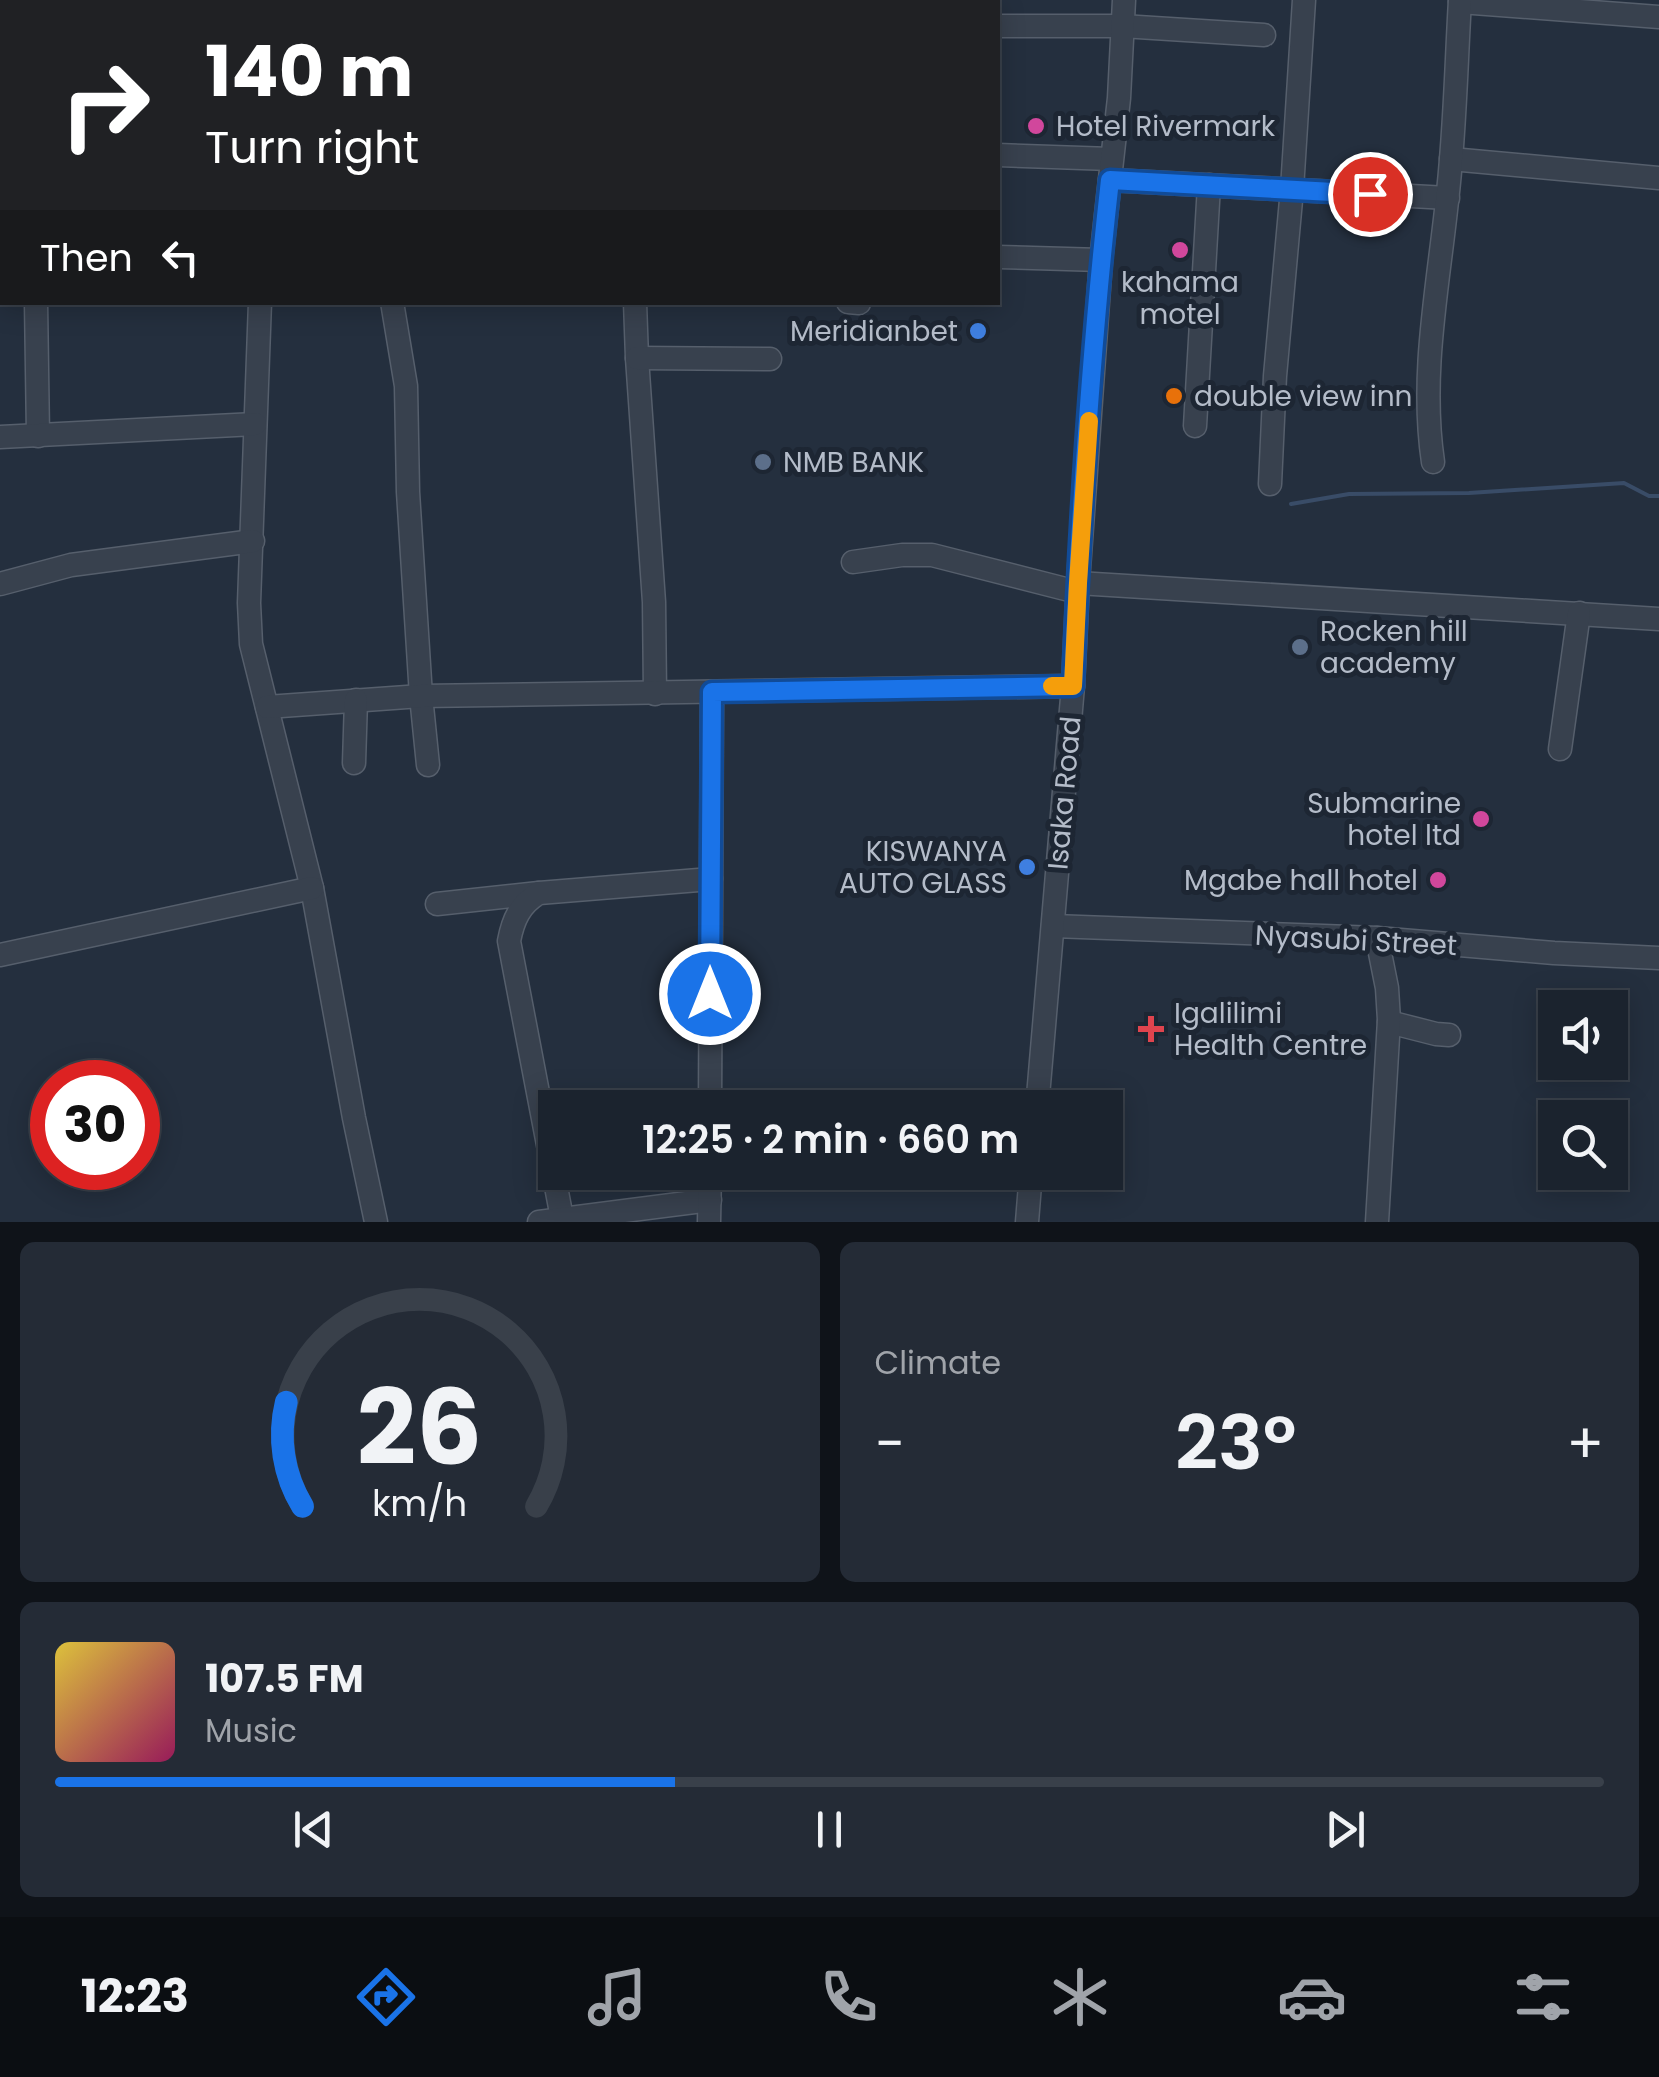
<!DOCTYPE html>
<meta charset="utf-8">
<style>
body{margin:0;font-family:Poppins,sans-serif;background:#242b36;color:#f1f3f6;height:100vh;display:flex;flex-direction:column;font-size:38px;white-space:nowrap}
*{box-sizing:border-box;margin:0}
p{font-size:32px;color:#a0a4aa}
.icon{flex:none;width:55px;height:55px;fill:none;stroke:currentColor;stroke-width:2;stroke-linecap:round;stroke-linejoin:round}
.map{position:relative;height:1222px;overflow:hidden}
.sheet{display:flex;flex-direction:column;gap:20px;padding:20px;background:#0f1319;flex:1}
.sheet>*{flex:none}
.top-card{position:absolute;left:0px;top:0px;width:1000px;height:305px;box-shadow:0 5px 25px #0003,0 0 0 2px #39404a;background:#202124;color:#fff;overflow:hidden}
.fabs{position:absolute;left:1538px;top:990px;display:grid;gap:20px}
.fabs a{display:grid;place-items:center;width:90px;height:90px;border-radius:0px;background:#1b232e;box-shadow:0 5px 25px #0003,0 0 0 2px #39404a;font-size:50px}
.speed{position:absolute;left:30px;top:1060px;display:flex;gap:20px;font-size:50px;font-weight:700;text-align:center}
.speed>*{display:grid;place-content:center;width:130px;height:130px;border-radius:50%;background:#1b232e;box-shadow:0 5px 25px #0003,0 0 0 2px #39404a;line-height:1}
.speed .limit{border:15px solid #d22;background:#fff;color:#111}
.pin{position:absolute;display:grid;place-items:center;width:85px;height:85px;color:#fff;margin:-42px;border:5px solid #fff;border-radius:50%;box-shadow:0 2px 10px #0007}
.me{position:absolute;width:110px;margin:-55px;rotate:0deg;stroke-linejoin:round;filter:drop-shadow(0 0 8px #0008)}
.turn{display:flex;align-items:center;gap:35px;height:210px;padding:0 40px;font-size:45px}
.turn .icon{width:130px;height:130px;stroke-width:2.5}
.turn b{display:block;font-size:70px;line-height:85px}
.then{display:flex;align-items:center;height:95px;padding:0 40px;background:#0003;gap:20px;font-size:38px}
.big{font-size:75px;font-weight:600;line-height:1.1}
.sheet .tile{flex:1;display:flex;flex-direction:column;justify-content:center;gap:15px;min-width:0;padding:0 35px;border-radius:15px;background:#242b36}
.sheet .dial{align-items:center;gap:0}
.dial svg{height:260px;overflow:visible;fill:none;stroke:#39404a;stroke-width:7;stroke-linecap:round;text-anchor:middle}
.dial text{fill:#f1f3f6;stroke:none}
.song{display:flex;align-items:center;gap:30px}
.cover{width:120px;height:120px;border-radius:15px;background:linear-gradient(135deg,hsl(50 70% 55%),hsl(330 70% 35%))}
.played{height:10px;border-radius:5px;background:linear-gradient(90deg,#1a73e8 40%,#39404a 40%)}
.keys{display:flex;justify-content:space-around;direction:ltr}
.heat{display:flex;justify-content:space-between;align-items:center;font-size:55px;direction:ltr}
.sheet .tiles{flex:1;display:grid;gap:20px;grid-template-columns:1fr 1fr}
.tile:last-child{grid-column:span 2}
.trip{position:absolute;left:538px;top:1090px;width:585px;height:100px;border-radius:0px;background:#1b232e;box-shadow:0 5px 25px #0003,0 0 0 2px #39404a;font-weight:600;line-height:100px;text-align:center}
.dock{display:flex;height:160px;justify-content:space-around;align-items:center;background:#0b0e12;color:#a0a4aa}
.dock .icon{width:70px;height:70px}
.dock .on{color:#1a73e8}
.dock b{font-size:45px;color:#f1f3f6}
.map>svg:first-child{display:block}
</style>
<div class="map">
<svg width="1659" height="1222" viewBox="0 0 1659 1222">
<rect width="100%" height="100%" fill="#242f3e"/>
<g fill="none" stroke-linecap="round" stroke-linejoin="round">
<!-- stream -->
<path stroke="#394c67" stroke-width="4" d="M 1291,504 L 1349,494 L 1469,493 L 1624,483 L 1649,496 L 1659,496"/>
<!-- minor casing -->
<g stroke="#565f6c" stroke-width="25">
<g id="minor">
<path d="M 556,0 L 559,2"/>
<path d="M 774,0 L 774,2"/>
<path d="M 205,2 L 205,0"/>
<path d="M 508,2 L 509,0"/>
<path d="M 1460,2 L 1659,17"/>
<path d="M 998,26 L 1122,26 L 1264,35"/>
<path d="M 998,155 L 1111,159"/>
<path d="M 1451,159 L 1659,178"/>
<path d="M 1110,180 L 1448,198"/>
<path d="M 998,257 L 1101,260"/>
<path d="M 0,271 L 2,271"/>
<path d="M 36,302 L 38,436"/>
<path d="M 260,302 L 249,603 L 251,644 L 312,888 L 354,1118 L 376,1222"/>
<path d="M 392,302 L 406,386 L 408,492 L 421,696 L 428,765"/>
<path d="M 635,302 L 637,358 L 654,602 L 655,694"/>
<path d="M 848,302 L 859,303"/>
<path d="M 637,358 L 770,359"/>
<path d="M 1195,426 L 1209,185"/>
<path d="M 0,437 L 255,424"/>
<path d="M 1433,462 C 1420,375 1438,287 1447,201 C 1455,134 1456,67 1460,0"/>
<path d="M 1270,484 L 1275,376 L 1292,189 L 1304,0"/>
<path d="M 853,562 L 902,555 L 932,555 L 1077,592"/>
<path d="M 1078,583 L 1659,619"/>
<path d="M 0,584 L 71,565 L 253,541"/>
<path d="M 267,707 L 421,696 L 1073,686"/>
<path d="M 1560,749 L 1579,613"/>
<path d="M 354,763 L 356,700"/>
<path d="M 437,904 L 539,893"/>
<path d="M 1053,926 L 1377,938 L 1554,953 L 1659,958"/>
<path d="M 0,955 L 312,888"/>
<path d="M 1389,1022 L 1436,1034 L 1449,1035"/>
<path d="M 710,1108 L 712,692"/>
<path d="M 1037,1108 L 1073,686 L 1078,583 L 1101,260 L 1119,98 L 1124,0"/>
<path d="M 562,1218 L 509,941 C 513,920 520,904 539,893 L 711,879"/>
<path d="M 539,1222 L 710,1200"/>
<path d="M 709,1222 L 710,1172"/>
<path d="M 1027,1222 L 1031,1172"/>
<path d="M 1377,1222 L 1389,1020 L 1387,988 L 1377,938"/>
</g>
</g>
<!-- minor -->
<use href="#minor" stroke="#38414e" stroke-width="22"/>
</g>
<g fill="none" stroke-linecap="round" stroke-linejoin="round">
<!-- route casing -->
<g stroke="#114b97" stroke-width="25">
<path id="route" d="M 710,994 L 712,692 L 1073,686 C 1080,517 1091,347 1110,180 L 1370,194"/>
</g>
<!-- route -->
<use href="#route" stroke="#1a73e8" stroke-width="18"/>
<!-- slow -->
<path stroke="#f59e0b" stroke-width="18" d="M 1052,686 L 1073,686 L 1078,583 L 1089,421"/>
</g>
<!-- markers -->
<g fill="#d1479c" stroke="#1d2633" stroke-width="4">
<circle cx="1036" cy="126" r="10"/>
<circle cx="1180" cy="250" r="10"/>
<circle cx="1481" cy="819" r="10"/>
<circle cx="1438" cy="880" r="10"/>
</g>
<g fill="#3f7fe0" stroke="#1d2633" stroke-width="4">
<circle cx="978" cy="331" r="10"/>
<circle cx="1027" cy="867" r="10"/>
</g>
<circle fill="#e8710a" stroke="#1d2633" stroke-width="4" cx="1174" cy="396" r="10"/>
<g fill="#5c6f8a" stroke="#1d2633" stroke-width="4">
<circle cx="763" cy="462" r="10"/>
<circle cx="1300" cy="647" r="10"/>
</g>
<path fill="#e0444e" stroke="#1d2633" stroke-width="4" d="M1146 1014h10v10h10v10h-10v10h-10v-10h-10v-10h10z"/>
<g text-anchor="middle" stroke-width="10" stroke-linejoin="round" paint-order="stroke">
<!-- poi labels -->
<g font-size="28" fill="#b4bcc9" stroke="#1d2633" text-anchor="start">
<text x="1056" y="136">Hotel Rivermark</text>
<text x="1180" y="292" text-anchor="middle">kahama<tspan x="1180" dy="32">motel</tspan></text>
<text x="958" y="341" text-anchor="end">Meridianbet</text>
<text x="1194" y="406">double view inn</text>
<text x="783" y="472">NMB BANK</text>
<text x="1320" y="641">Rocken hill<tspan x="1320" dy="32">academy</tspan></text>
<text x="1461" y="813" text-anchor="end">Submarine<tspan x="1461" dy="32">hotel ltd</tspan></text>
<text x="1007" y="861" text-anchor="end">KISWANYA<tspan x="1007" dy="32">AUTO GLASS</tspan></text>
<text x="1418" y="890" text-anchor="end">Mgabe hall hotel</text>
<text x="1174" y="1023">Igalilimi<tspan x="1174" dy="32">Health Centre</tspan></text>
</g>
<!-- street labels -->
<g font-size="28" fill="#b4bcc9" stroke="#1d2633">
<text transform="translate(1064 793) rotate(-85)" y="10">Isaka Road</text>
<text transform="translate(1356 940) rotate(3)" y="10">Nyasubi Street</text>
</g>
</g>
</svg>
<div class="fabs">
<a><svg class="icon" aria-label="sound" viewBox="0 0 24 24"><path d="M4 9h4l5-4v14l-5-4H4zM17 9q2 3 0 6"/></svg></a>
<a><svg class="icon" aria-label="search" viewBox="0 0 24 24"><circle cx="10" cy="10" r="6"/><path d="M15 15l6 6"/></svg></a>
</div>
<div class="speed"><div class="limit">30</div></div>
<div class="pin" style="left:1370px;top:194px;background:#d93025"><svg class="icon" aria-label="arrive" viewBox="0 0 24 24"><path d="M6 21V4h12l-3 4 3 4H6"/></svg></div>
<svg class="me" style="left:710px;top:994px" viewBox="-20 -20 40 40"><circle r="17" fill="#1a73e8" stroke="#fff" stroke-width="3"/><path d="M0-11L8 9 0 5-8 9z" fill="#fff"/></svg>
<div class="trip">12:25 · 2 min · 660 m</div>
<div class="top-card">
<div class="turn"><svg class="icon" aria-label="right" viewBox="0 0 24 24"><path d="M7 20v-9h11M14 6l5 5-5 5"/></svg><div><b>140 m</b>Turn right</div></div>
<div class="then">Then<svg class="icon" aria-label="left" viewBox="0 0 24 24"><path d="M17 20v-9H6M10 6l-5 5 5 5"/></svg></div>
</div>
</div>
<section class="sheet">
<div class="tiles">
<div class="tile dial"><svg viewBox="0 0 100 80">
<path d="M14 69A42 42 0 1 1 86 69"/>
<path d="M14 69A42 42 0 0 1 9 37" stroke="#1a73e8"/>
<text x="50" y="56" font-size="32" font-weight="700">26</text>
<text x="50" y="72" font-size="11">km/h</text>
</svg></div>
<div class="tile"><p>Climate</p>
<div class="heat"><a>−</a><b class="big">23°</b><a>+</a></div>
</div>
<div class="tile">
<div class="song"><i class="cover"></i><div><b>107.5 FM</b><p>Music</p></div></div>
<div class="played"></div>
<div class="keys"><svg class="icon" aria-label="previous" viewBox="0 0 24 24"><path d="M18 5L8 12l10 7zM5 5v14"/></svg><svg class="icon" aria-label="pause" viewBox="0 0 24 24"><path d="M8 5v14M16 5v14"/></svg><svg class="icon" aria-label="next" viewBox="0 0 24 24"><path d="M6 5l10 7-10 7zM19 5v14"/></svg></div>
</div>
</div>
</section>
<nav class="dock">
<b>12:23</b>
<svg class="icon on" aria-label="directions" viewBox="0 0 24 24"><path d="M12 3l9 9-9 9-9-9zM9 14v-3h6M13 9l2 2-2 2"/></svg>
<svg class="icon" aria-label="music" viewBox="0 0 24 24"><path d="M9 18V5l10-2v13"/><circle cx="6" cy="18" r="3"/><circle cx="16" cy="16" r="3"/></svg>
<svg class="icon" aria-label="phone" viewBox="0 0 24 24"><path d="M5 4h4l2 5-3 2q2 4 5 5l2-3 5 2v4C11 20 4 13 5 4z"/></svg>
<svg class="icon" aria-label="climate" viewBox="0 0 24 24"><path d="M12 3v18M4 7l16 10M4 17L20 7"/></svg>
<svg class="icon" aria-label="car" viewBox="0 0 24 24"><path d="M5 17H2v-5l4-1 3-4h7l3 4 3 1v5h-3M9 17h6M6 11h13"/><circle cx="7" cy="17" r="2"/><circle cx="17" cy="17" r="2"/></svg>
<svg class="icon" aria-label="filters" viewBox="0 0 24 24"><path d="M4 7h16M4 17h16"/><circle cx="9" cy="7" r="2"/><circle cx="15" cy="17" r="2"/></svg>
</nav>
